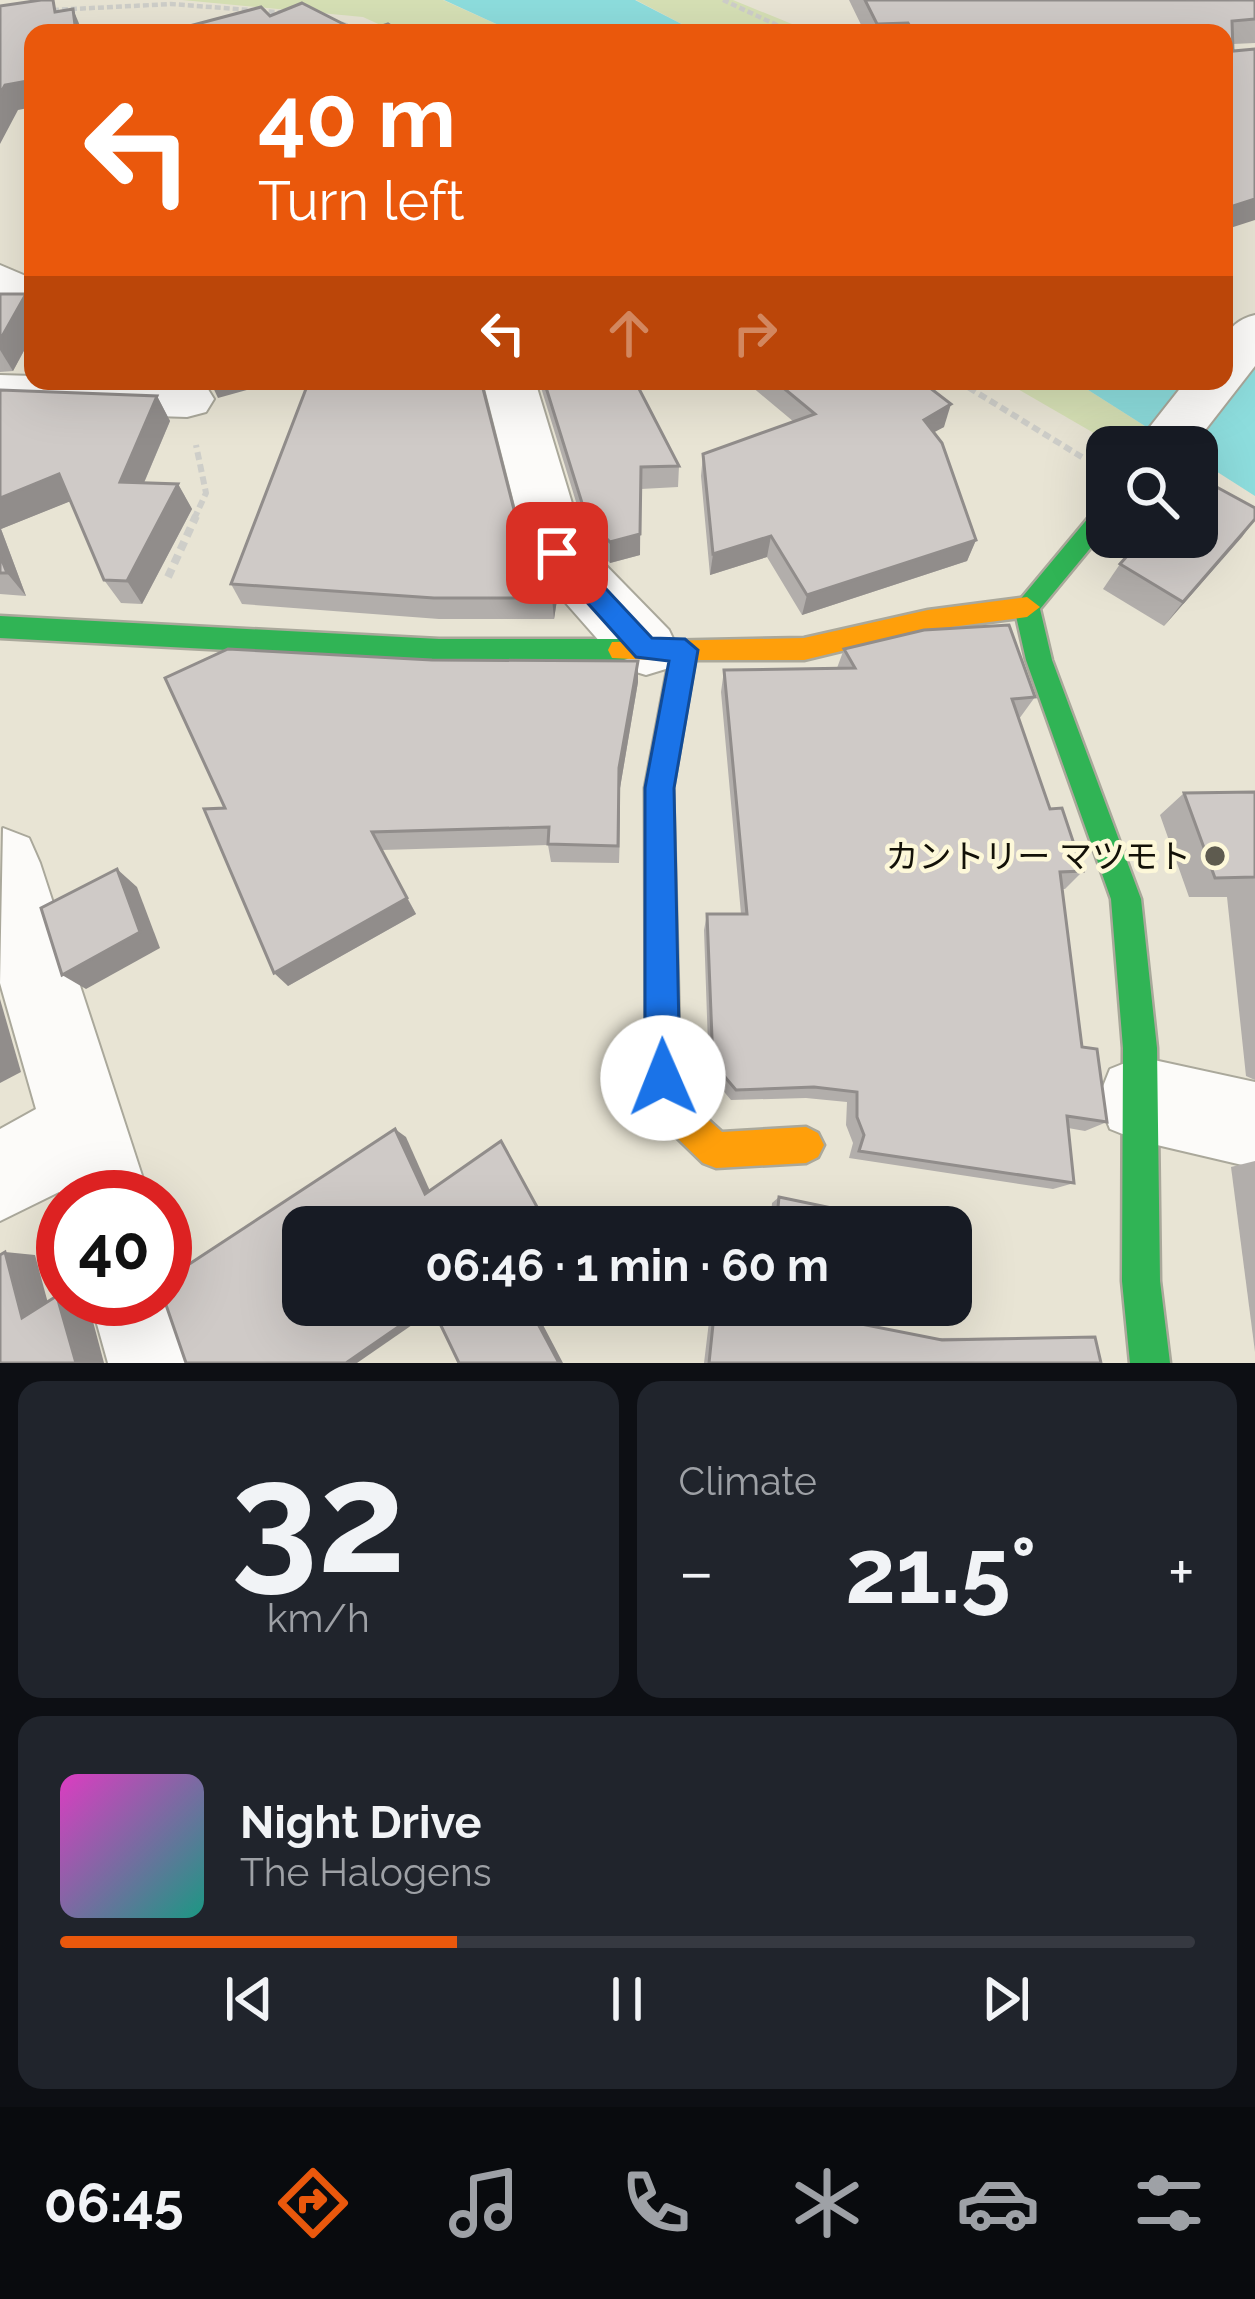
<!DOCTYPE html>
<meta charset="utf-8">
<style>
body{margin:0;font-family:Raleway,"Noto Sans JP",sans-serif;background:#20242c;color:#f1f3f6;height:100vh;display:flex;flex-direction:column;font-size:45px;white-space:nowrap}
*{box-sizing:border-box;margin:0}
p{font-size:39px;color:#9ea1a6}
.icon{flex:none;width:66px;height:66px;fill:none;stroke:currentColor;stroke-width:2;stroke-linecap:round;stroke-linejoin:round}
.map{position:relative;height:1363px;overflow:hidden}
.details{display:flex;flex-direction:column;gap:18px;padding:18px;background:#0d0f14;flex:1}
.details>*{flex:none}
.top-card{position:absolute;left:24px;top:24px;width:1209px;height:366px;border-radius:24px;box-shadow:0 12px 48px #0002;background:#ea580c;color:#fff;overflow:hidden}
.tools{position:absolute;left:1086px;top:426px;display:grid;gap:24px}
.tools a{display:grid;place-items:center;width:132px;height:132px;border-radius:24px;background:#171b24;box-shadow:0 12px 48px #0002;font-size:60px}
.speed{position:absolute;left:36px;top:1170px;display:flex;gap:24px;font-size:60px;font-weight:700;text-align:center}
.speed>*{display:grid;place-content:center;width:156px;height:156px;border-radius:50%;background:#171b24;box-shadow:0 12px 48px #0002;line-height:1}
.speed .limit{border:18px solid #d22;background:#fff;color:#111}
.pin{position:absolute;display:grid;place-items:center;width:102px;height:102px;color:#fff;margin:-51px;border-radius:24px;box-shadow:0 6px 18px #0006}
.me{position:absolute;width:132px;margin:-66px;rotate:359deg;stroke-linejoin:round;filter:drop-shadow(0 0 9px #0008)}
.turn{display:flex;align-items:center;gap:42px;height:252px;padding:0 36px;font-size:54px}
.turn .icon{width:156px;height:156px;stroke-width:2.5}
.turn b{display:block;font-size:84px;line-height:102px}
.lanes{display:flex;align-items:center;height:114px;padding:0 36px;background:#0003;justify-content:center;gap:60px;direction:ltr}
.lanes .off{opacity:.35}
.big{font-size:90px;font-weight:700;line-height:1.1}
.details .card{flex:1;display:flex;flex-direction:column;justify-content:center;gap:18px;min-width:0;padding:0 42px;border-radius:24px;background:#20242c}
.details .dial{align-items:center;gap:0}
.dial b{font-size:156px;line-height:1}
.song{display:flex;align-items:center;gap:36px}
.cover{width:144px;height:144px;border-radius:18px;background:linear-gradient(135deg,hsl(310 70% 55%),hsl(170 70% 35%))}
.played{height:12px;border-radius:6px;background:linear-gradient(90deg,#ea580c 35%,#363941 35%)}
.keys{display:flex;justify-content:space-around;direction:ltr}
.heat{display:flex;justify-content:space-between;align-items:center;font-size:66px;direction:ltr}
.details .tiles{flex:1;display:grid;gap:18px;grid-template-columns:1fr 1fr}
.card:last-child{grid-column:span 2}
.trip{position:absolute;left:282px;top:1206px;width:690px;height:120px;border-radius:24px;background:#171b24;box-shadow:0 12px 48px #0002;font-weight:700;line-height:120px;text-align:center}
.dock{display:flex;height:192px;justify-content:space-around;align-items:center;background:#090b0e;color:#9ea1a6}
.dock .icon{width:84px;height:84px}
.dock .current{color:#ea580c}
.dock b{font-size:54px;color:#f1f3f6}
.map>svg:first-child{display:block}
</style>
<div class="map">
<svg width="1255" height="1363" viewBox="0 0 1255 1363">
<rect width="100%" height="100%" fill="#e8e4d4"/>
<!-- green -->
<g fill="#d6e0b5">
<path d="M 182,0 L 443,0 L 516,33 L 398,33 L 363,17 Z"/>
<path d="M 636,0 L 733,0 L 814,33 L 699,33 Z"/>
<path d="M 1004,381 L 1074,381 L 1178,447 L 1118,447 Z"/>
</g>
<!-- water -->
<g fill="#8ddddd">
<path d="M 444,0 L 635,0 L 699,33 L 516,33 Z"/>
<path d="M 1224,335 L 1255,354 L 1255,496 L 1197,459 L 1197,447 L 1178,447 L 1074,381 L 1224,381 Z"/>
</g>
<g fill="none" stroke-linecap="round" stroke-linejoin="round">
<!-- street casing -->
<g stroke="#aaa89b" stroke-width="4">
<g id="street">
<path d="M 0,265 L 33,279 L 33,315 L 0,301 Z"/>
<path d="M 1255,315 L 1255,366 L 1192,447 L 1134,447 L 1186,381 L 1224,381 C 1224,349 1219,324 1255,315 Z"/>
<path d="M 0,375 L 33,376 L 33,381 L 188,381 L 206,386 L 214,399 L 206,412 L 187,417 L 0,411 Z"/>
<path d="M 483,381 L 535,381 L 584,543 L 669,630 L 678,649 L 669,668 L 646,675 L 623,668 L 536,569 L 527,553 Z"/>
<path d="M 3,828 L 29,838 L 40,863 L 149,1197 L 63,1197 L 63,1203 L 59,1192 L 0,1221 L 0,1129 L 36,1109 L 0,983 Z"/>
<path d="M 1140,1057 L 1255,1082 L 1255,1168 L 1140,1141 L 1110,1129 L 1098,1099 L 1110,1069 Z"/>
<path d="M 165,1264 L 184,1299 L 204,1363 L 108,1363 L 90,1299 L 165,1299 Z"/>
</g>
</g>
<!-- fast casing -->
<g stroke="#aaa89b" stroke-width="5">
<g id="fast">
<path d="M 1107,502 L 1107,528 L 1040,609 L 1052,660 L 1141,899 L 1157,1048 L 1160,1281 L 1170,1363 L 1130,1363 L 1122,1281 L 1123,1048 L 1111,899 L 1026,660 L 1014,607 L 1099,505 Z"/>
<path d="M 0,616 L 439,639 L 621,639 L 630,642 L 634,650 L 630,658 L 621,661 L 439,661 L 0,638 Z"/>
</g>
</g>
<!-- slow casing -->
<g stroke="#aaa89b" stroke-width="5">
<path id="slow" d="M 1027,597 L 1040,607 L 1027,617 L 928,630 L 804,660 L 695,660 L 673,788 L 680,1077 L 692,1105 L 722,1132 L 806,1127 L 818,1133 L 824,1145 L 818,1157 L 806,1163 L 716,1168 L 703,1163 L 668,1129 L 646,1078 L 645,788 L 669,661 L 612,658 L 608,650 L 612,642 L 804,638 L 928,610 Z"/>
</g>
<!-- path-far2 -->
<g stroke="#cecec9" stroke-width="4.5" stroke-dasharray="6 3" stroke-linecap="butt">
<path d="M 723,0 L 794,33"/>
<path d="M 53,10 L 171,4 L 289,13"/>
<path d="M 333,21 L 372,33"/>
</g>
<!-- path-far1 -->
<g stroke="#cecec9" stroke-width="6" stroke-dasharray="8 4.5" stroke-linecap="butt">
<path d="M 958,381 L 1085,459"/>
<path d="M 194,519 L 206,493 L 196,445"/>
</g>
<!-- path -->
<path stroke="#cecec9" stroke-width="8" stroke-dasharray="9 6" stroke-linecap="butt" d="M 168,577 L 196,516"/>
<!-- street -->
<use href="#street" fill="#fcfbf9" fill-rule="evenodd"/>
<!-- fast -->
<use href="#fast" fill="#30b455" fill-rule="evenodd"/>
<!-- slow -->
<use href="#slow" fill="#ff9f0a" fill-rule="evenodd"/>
</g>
<!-- wall -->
<g fill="#b2aeab">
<path d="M 849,0 L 1255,0 L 1255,43 L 1233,44 L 1224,33 L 865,33 Z"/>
<path d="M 0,293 L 26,294 L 33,307 L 33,334 L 13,371 L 0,372 Z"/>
<path d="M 539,381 L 635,381 L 679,466 L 678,487 L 641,489 L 640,555 L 610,563 L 588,541 Z"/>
<path d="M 745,381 L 921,381 L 944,427 L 933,432 L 976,540 L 967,561 L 802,615 L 767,557 L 710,575 L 701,476 L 703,454 L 794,422 Z"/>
<path d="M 0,390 L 157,396 L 170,421 L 144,483 L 178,484 L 192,509 L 142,604 L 121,603 L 104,580 L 70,501 L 1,529 L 26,596 L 0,594 Z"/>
<path d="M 1255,520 L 1164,626 L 1103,589 L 1120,564 Z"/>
<path d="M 520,533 L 557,600 L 554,619 L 439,619 L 242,604 L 231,584 Z"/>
<path d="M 844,649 L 1035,697 L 1019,719 L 1050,809 L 1083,871 L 1065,889 L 1062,889 L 1082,1047 L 1107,1122 L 1085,1131 L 1068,1128 L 1074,1183 L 1053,1189 L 849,1158 L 853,1143 L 846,1125 L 847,1102 L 806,1098 L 731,1100 L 709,1074 L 704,930 L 707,914 L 741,914 L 721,692 L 724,670 L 837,668 Z"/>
<path d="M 432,660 L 638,661 L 638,682 L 620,788 L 619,863 L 551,862 L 548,845 L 382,850 L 416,914 L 288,986 L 225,808 Z"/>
<path d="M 1255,792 L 1255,1080 L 1246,1076 L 1227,897 L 1189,897 L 1160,815 L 1184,793 Z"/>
<path d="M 1255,1161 L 1255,1352 L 1231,1167 Z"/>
<path d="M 779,1197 L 864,1227 L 770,1227 L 772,1203 Z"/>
<path d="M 711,1305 L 861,1305 L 861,1324 L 935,1338 L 1095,1337 L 1101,1363 L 704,1363 Z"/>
</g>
<!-- shaded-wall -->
<g fill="#918d8b">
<path d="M 73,9 L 83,33 L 76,33 Z"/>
<path d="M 33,80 L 33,107 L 18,110 L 0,144 L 0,94 L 5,85 Z"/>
<path d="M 1255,199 L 1255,220 L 1224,230 L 1224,209 Z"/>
<path d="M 26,294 L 33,307 L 33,334 L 13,371 L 0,350 L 0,340 Z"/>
<path d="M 210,381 L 258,381 L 254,388 L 218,398 Z"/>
<path d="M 157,396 L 170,421 L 134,506 L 120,482 Z"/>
<path d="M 951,404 L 944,427 L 916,442 L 924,420 Z"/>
<path d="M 59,474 L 76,499 L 1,529 L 26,596 L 7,573 L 0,555 L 0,498 Z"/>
<path d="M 178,484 L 192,509 L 142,604 L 127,581 Z"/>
<path d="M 1255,519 L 1242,537 L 1164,626 L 1183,602 Z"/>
<path d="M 640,534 L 640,555 L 610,563 L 610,542 Z"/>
<path d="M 771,536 L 767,557 L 710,575 L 713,554 Z"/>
<path d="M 976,540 L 967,561 L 802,615 L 807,595 Z"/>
<path d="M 555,579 L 557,600 L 554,619 L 552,598 Z"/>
<path d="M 638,661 L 638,682 L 620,788 L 619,863 L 619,768 Z"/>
<path d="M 117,869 L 137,887 L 160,948 L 86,989 L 62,975 Z"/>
<path d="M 407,898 L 416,914 L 288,986 L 274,973 Z"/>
<path d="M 0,999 L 21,1072 L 0,1083 Z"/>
<path d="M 395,1129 L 406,1137 L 434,1200 L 425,1194 Z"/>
<path d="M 5,1252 L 35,1255 L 52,1318 L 22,1318 Z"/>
<path d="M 63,1293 L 63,1299 L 87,1299 L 104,1363 L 76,1363 L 58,1300 Z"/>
<path d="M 430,1305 L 441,1305 L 357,1363 L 346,1363 Z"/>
<path d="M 562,1305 L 566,1305 L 542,1323 L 563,1363 L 559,1363 L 538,1324 Z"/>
</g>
<!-- building -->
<g fill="#cfcac7" stroke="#918d8b" stroke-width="3">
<path d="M 41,0 L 53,0 L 55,12 L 73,9 L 76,33 L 33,33 L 33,80 L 5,85 L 0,94 L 0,6 Z"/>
<path d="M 865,0 L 1255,0 L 1255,19 L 1232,21 L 1233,51 L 1255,49 L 1255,199 L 1224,209 L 1224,33 L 914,33 L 908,23 L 877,24 Z"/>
<path d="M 302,3 L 361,33 L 163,33 L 261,7 L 270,16 Z"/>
<path d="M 388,24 L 402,33 L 362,33 Z"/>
<path d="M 0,294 L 26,294 L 0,340 Z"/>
<path d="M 309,381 L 481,381 L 520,533 L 555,579 L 552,598 L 434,598 L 231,584 Z"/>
<path d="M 544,381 L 635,381 L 679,466 L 641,467 L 640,534 L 610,542 L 587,519 Z"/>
<path d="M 775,381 L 921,381 L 951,404 L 924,420 L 942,443 L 976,540 L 807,595 L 771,536 L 713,554 L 703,454 L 815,414 Z"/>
<path d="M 0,390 L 157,396 L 120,482 L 178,484 L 127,581 L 104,580 L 59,474 L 0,498 Z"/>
<path d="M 1200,478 L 1255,508 L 1255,519 L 1183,602 L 1120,564 L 1144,537 L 1197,537 L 1197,481 Z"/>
<path d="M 0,555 L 7,573 L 0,573 Z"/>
<path d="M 1009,625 L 1035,697 L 1012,699 L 1050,809 L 1062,808 L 1083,871 L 1060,872 L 1082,1047 L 1097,1049 L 1107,1122 L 1067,1116 L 1074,1183 L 859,1151 L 864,1135 L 857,1117 L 857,1092 L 814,1087 L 736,1090 L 713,1063 L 707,914 L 747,914 L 724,670 L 855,668 L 844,649 L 924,630 Z"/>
<path d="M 228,649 L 432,660 L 638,661 L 619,768 L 618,846 L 548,844 L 549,827 L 372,832 L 407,898 L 274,973 L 204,809 L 225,808 L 165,678 Z"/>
<path d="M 1255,792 L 1255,877 L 1215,878 L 1184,793 Z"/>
<path d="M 117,869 L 140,932 L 62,975 L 41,908 Z"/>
<path d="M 395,1129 L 425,1194 L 501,1141 L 548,1227 L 303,1227 L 303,1305 L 430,1305 L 346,1363 L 186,1363 L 164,1299 L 165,1280 Z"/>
<path d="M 779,1197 L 865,1215 L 864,1227 L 776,1227 Z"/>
<path d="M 5,1252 L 22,1318 L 63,1292 L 58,1300 L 76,1363 L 0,1363 L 0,1255 Z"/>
<path d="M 431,1305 L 562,1305 L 538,1324 L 559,1363 L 459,1363 Z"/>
<path d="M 715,1305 L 861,1305 L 861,1324 L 942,1340 L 1095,1337 L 1101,1363 L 709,1363 Z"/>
</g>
<!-- route -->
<path fill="#1a73e8" stroke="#114b97" stroke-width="3" d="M 557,543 L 566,546 L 652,638 L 685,639 L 698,650 L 674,788 L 680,1078 L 675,1091 L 663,1096 L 650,1091 L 645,1078 L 645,788 L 669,661 L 636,657 L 549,560 L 545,553 L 549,546 Z"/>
<!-- markers -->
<circle fill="#5e5b4f" stroke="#fdf8d9" stroke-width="4.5" cx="1215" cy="856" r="12"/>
<g text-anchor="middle" stroke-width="9" stroke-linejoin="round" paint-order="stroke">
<!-- poi labels -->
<g font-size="33" fill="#131107" stroke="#fdf8d9" text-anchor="end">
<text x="1191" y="868">カントリー マツモト</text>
</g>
</g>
</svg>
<div class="tools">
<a><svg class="icon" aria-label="search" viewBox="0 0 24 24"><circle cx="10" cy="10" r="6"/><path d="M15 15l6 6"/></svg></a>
</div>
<div class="speed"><div class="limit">40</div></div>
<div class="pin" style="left:557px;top:553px;background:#d93025"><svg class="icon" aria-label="arrive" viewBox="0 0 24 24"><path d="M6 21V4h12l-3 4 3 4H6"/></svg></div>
<svg class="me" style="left:663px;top:1078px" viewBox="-20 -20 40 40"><circle r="19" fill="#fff"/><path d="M0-13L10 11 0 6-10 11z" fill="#1a73e8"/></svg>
<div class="trip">06:46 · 1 min · 60 m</div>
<div class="top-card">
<div class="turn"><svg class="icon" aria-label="left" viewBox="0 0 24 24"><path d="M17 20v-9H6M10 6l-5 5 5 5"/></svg><div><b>40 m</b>Turn left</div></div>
<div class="lanes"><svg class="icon" aria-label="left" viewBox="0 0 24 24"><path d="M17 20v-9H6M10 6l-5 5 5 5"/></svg><svg class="icon off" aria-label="ahead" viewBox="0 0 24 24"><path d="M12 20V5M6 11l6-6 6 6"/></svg><svg class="icon off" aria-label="right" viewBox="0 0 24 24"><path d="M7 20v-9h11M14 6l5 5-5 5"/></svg></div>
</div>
</div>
<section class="details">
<div class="tiles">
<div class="card dial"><b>32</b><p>km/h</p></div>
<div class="card"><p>Climate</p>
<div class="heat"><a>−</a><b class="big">21.5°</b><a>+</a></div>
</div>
<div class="card">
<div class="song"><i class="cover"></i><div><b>Night Drive</b><p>The Halogens</p></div></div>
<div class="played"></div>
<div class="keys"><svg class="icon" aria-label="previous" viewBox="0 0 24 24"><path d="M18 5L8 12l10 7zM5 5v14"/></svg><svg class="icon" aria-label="pause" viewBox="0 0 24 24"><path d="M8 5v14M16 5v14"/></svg><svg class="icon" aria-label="next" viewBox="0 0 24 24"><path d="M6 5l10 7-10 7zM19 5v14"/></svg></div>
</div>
</div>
</section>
<nav class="dock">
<b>06:45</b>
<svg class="icon current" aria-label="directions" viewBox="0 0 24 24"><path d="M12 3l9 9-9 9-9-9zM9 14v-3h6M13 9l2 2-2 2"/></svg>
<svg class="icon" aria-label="music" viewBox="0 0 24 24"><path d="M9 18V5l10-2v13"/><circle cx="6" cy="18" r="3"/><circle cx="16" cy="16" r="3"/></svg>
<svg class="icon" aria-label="phone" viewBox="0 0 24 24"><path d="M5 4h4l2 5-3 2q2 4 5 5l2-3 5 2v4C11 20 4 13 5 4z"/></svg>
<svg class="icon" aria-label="climate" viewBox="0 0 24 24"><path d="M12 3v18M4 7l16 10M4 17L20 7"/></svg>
<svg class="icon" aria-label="car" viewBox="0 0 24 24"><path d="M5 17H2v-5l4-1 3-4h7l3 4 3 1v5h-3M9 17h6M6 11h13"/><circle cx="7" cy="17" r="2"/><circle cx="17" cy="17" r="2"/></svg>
<svg class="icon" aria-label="filters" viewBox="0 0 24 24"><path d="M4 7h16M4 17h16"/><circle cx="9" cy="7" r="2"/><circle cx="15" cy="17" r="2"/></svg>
</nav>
